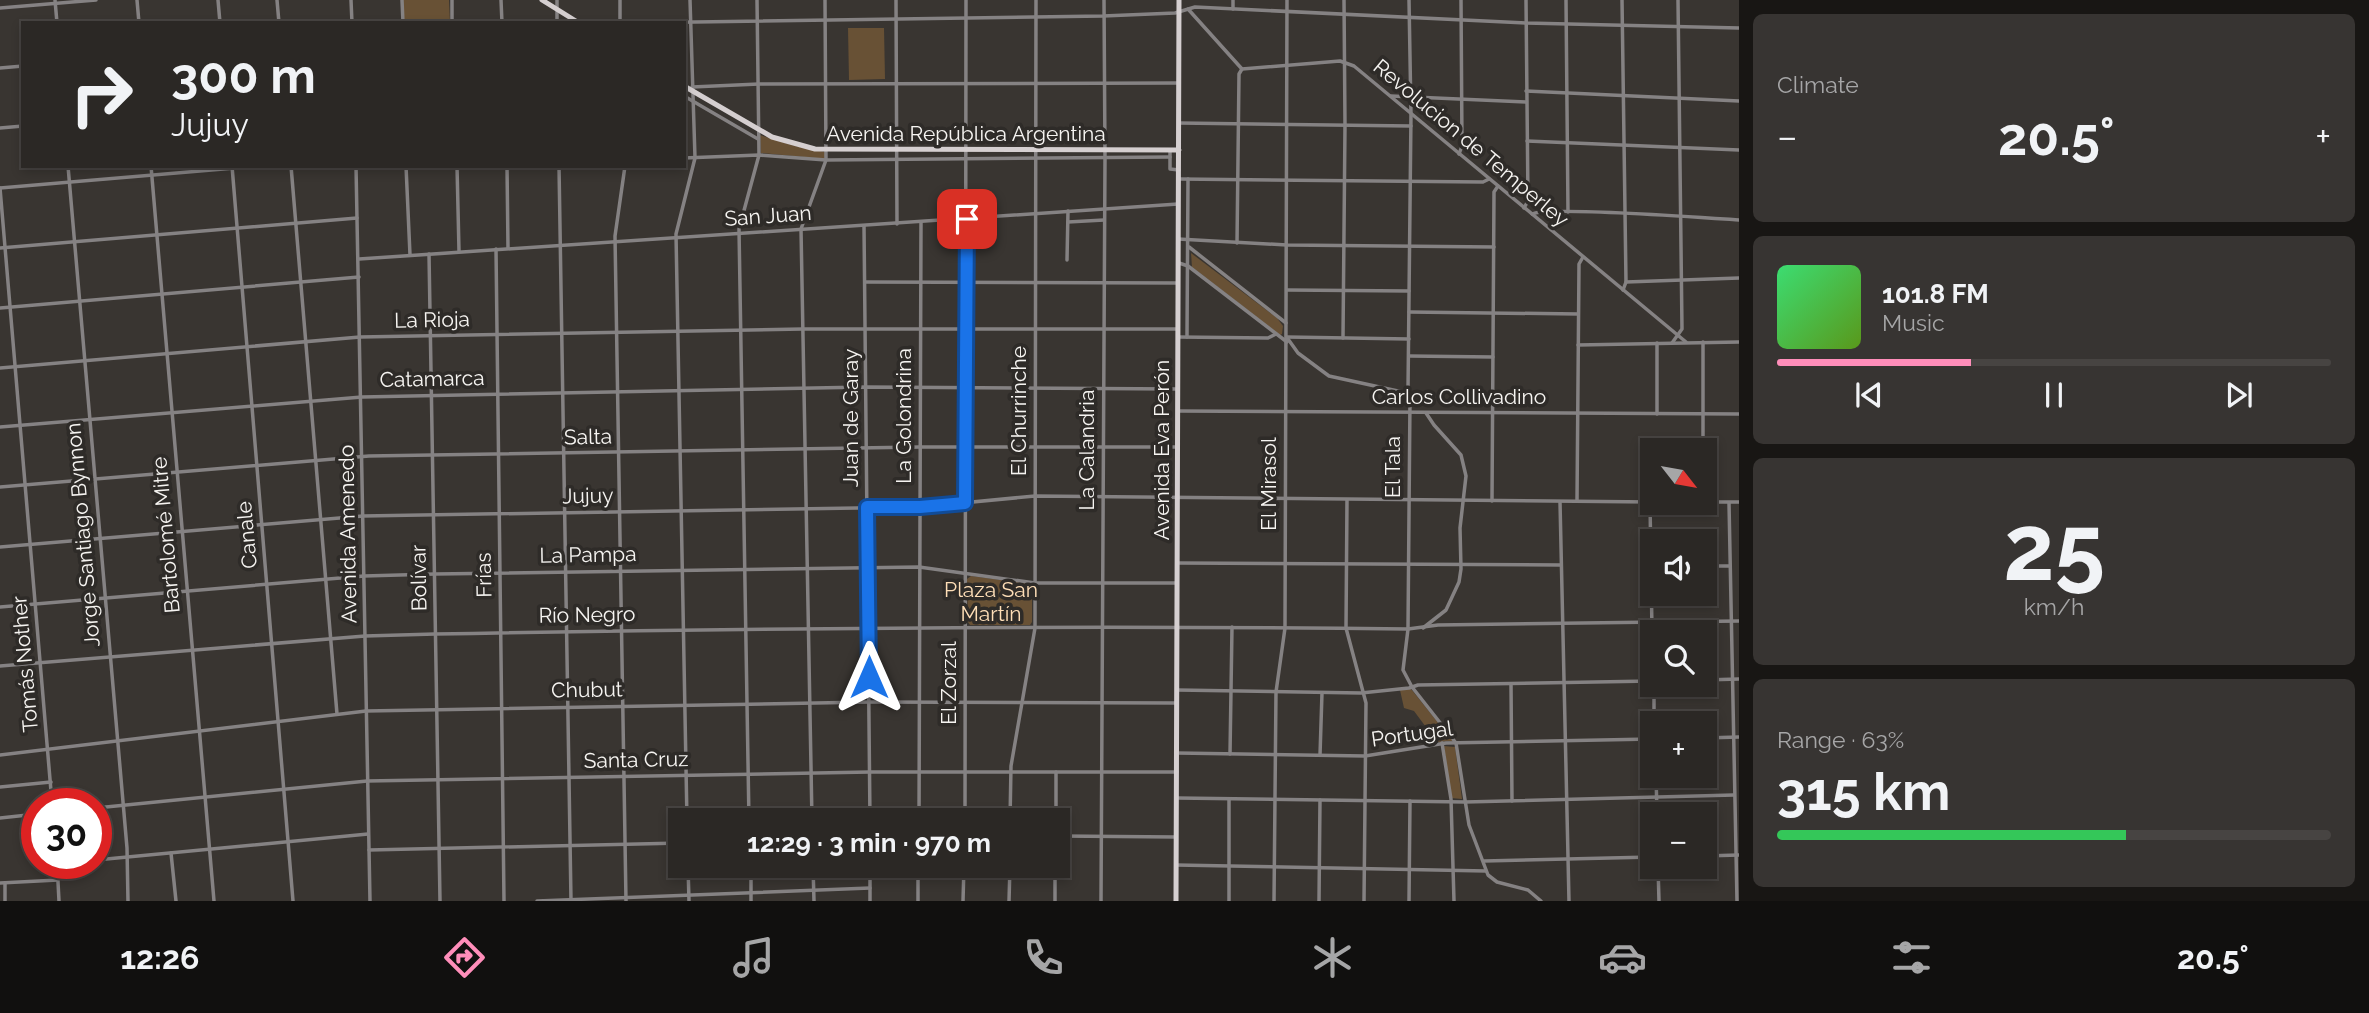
<!DOCTYPE html>
<meta charset="utf-8">
<style>
body{margin:0;font-family:Raleway,sans-serif;background:#373432;color:#f1f3f6;height:100vh;display:flex;flex-direction:column;font-size:26px;white-space:nowrap}
*{box-sizing:border-box;margin:0}
p{font-size:23px;color:#a6a6a7}
.icon{flex:none;width:38px;height:38px;fill:none;stroke:currentColor;stroke-width:2;stroke-linecap:round;stroke-linejoin:round}
.map{position:relative;flex:1;overflow:hidden}
.panel{display:flex;flex-direction:column;gap:14px;padding:14px;background:#181614;width:630px}
.panel>*{flex:none}
.hud{position:absolute;left:21px;top:21px;width:665px;height:147px;border-radius:0px;box-shadow:0 4px 10px #0003,0 0 0 2px #474442;background:#2b2825;color:#f1f3f6;overflow:hidden}
.needle{width:46px;rotate:121deg}
.buttons{position:absolute;left:1640px;top:438px;display:grid;gap:14px}
.buttons a{display:grid;place-items:center;width:77px;height:77px;border-radius:0px;background:#2b2825;box-shadow:0 4px 10px #0003,0 0 0 2px #474442;font-size:35px}
.speed{position:absolute;left:21px;top:788px;display:flex;gap:14px;font-size:35px;font-weight:700;text-align:center}
.speed>*{display:grid;place-content:center;width:91px;height:91px;border-radius:50%;background:#2b2825;box-shadow:0 4px 10px #0003,0 0 0 2px #474442;line-height:1}
.speed .limit{border:10px solid #d22;background:#fff;color:#111}
.pin{position:absolute;display:grid;place-items:center;width:60px;height:60px;color:#fff;margin:-30px;border-radius:14px;box-shadow:0 4px 10px #0006}
.me{position:absolute;width:77px;margin:-38px;rotate:0deg;stroke-linejoin:round;filter:drop-shadow(0 0 5px #0008)}
.turn{display:flex;align-items:center;gap:24px;height:147px;padding:0 35px;font-size:32px}
.turn .icon{width:91px;height:91px;stroke-width:2.5}
.turn b{display:block;font-size:49px;line-height:60px}
.big{font-size:52px;font-weight:700;line-height:1.1}
.panel .widget{flex:1;display:flex;flex-direction:column;justify-content:center;gap:10px;min-width:0;padding:0 24px;border-radius:10px;background:#373432}
.panel .dial{align-items:center;gap:0}
.dial b{font-size:91px;line-height:1}
.song{display:flex;align-items:center;gap:21px}
.cover{width:84px;height:84px;border-radius:10px;background:linear-gradient(135deg,hsl(140 70% 55%),hsl(90 70% 35%))}
.played{height:7px;border-radius:4px;background:linear-gradient(90deg,#ff8eba 35%,#474442 35%)}
.keys{display:flex;justify-content:space-around;direction:ltr}
.heat{display:flex;justify-content:space-between;align-items:center;font-size:38px;direction:ltr}
.charge{height:10px;border-radius:5px;background:linear-gradient(90deg,#34c759 63%,#474442 0)}
.trip{position:absolute;left:668px;top:808px;width:402px;height:70px;border-radius:0px;background:#2b2825;box-shadow:0 4px 10px #0003,0 0 0 2px #474442;font-weight:700;line-height:70px;text-align:center}
.tabs{display:flex;height:112px;justify-content:space-around;align-items:center;background:#11100f;color:#a6a6a7}
.tabs .icon{width:49px;height:49px}
.tabs .active{color:#ff8eba}
.tabs b{font-size:32px;color:#f1f3f6}
main{display:flex;flex:1;min-height:0}
.map>svg:first-child{display:block}
</style>
<main>
<div class="map">
<svg width="1739" height="901" viewBox="0 0 1739 901">
<rect width="100%" height="100%" fill="#393531"/>
<!-- green -->
<g fill="#685135">
<path d="M 403,0 L 449,0 L 450,23 L 404,23 Z"/>
<path d="M 848,28 L 884,28 L 885,79 L 849,80 Z"/>
<path d="M 760,135 L 795,146 L 825,152 L 825,159 L 761,153 Z"/>
<path d="M 1191,253 L 1277,318 L 1283,326 L 1282,334 L 1280,335 L 1192,267 Z"/>
<path d="M 971,576 L 1030,584 L 1032,587 L 1032,622 L 1030,625 L 970,625 L 968,622 L 967,579 Z"/>
<path d="M 1411,689 L 1452,740 L 1452,741 L 1437,742 L 1414,711 L 1404,708 L 1400,690 Z"/>
<path d="M 1444,746 L 1455,747 L 1462,799 L 1451,798 Z"/>
</g>
<g fill="none" stroke-linecap="round" stroke-linejoin="round">
<!-- minor -->
<g stroke="#858283" stroke-width="3.5">
<path d="M 55,0 L 57,23"/>
<path d="M 137,0 L 139,23"/>
<path d="M 218,0 L 220,23"/>
<path d="M 277,0 L 279,23"/>
<path d="M 351,0 L 352,23"/>
<path d="M 402,0 L 403,23"/>
<path d="M 452,0 L 452,23"/>
<path d="M 501,0 L 502,23"/>
<path d="M 557,0 L 557,23"/>
<path d="M 620,0 L 620,23"/>
<path d="M 896,0 L 897,224"/>
<path d="M 1233,0 L 1233,9"/>
<path d="M 1409,0 L 1411,114 L 1408,390 L 1410,399 L 1408,629 L 1403,670 L 1412,687 L 1456,743 L 1469,825 L 1488,875 L 1497,882 L 1528,890 L 1541,901"/>
<path d="M 1566,0 L 1568,212"/>
<path d="M 1622,0 L 1626,282 L 1623,290"/>
<path d="M 0,8 L 96,0"/>
<path d="M 1188,9 L 1242,69 L 1340,61 L 1354,66 L 1686,342"/>
<path d="M 626,23 L 1103,16 L 1175,13 L 1195,7 L 1526,23 L 1739,28"/>
<path d="M 0,68 L 23,66"/>
<path d="M 692,87 L 759,84 L 1179,83"/>
<path d="M 1526,91 L 1739,101"/>
<path d="M 684,96 L 758,139"/>
<path d="M 1391,96 L 1526,102"/>
<path d="M 1179,123 L 1411,126"/>
<path d="M 0,128 L 23,126"/>
<path d="M 1527,141 L 1739,150"/>
<path d="M 1170,150 L 1170,169 L 1179,170"/>
<path d="M 1459,154 L 1462,146 L 1461,0"/>
<path d="M 684,158 L 759,155 L 826,160 L 1170,157"/>
<path d="M 68,166 L 127,848 L 128,901"/>
<path d="M 151,166 L 214,901"/>
<path d="M 232,166 L 293,901"/>
<path d="M 291,166 L 337,714"/>
<path d="M 356,166 L 370,901"/>
<path d="M 406,166 L 410,255"/>
<path d="M 457,166 L 459,251"/>
<path d="M 507,166 L 508,248"/>
<path d="M 559,166 L 571,901"/>
<path d="M 625,166 L 615,236 L 626,901"/>
<path d="M 356,167 L 383,166"/>
<path d="M 1179,179 L 1483,182 L 1489,179"/>
<path d="M 0,188 L 52,803"/>
<path d="M 0,188 L 259,166"/>
<path d="M 1524,208 L 1528,201 L 1526,0"/>
<path d="M 1532,214 C 1546,206 1709,218 1739,220"/>
<path d="M 1068,222 L 1104,220"/>
<path d="M 864,226 L 870,821"/>
<path d="M 1178,239 L 1287,245 L 1494,247"/>
<path d="M 1237,243 L 1239,74 L 1242,69"/>
<path d="M 1189,247 L 1286,323"/>
<path d="M 0,248 L 357,218"/>
<path d="M 496,249 L 504,901"/>
<path d="M 429,254 L 440,901"/>
<path d="M 359,259 L 1178,204"/>
<path d="M 1067,260 L 1068,211"/>
<path d="M 1179,263 L 1188,266 L 1287,342"/>
<path d="M 865,282 L 1178,283"/>
<path d="M 1626,282 L 1739,278"/>
<path d="M 1287,290 L 1409,291"/>
<path d="M 0,308 L 359,277"/>
<path d="M 1409,312 L 1578,314"/>
<path d="M 1178,337 L 1268,338 L 1276,334"/>
<path d="M 1187,337 L 1188,179"/>
<path d="M 1287,337 L 1409,339"/>
<path d="M 1343,338 L 1345,125 L 1344,0"/>
<path d="M 1288,339 L 1298,353 L 1329,376 L 1407,393"/>
<path d="M 1672,343 L 1682,329 L 1678,0"/>
<path d="M 1578,345 L 1739,342"/>
<path d="M 1409,356 L 1493,357"/>
<path d="M 0,368 L 360,337 L 803,329 L 1178,329"/>
<path d="M 1178,411 L 1739,414"/>
<path d="M 1657,414 L 1657,343"/>
<path d="M 0,427 L 362,397 L 866,387 L 1178,389"/>
<path d="M 1703,450 L 1703,342"/>
<path d="M 0,487 L 369,456 L 920,447 L 1177,447"/>
<path d="M 1347,500 L 1346,628 L 1366,703 L 1364,901"/>
<path d="M 1492,501 L 1494,192 L 1498,186"/>
<path d="M 1577,501 L 1579,264 L 1583,257"/>
<path d="M 1560,502 L 1569,901"/>
<path d="M 1650,502 L 1652,632"/>
<path d="M 1704,502 L 1739,502"/>
<path d="M 1729,503 L 1737,901"/>
<path d="M 0,547 L 363,516 L 920,507 L 1035,496 L 1652,502"/>
<path d="M 1178,563 L 1561,565"/>
<path d="M 1704,566 L 1730,566"/>
<path d="M 0,607 L 364,576 L 435,574 L 919,567 L 1035,583 L 1177,583"/>
<path d="M 1423,628 L 1446,610 L 1459,582 L 1461,569 L 1460,528 L 1466,476 L 1461,455 L 1434,425 L 1426,413"/>
<path d="M 0,666 L 365,636 L 435,634 C 759,628 1084,625 1408,629 L 1438,625 L 1739,621"/>
<path d="M 1704,680 L 1739,679"/>
<path d="M 1511,684 L 1512,801"/>
<path d="M 1654,684 L 1654,723"/>
<path d="M 1177,690 L 1361,693 L 1409,688 L 1418,685 L 1652,681"/>
<path d="M 1704,738 L 1739,737"/>
<path d="M 1442,743 L 1451,799 L 1454,901"/>
<path d="M 1177,753 L 1365,756 L 1446,743 L 1652,739"/>
<path d="M 1230,754 L 1232,627"/>
<path d="M 0,755 L 366,711 L 869,702 L 1177,703"/>
<path d="M 1320,755 L 1322,693"/>
<path d="M 1656,775 L 1657,814"/>
<path d="M 0,787 L 51,782"/>
<path d="M 1177,798 L 1465,802 L 1734,795"/>
<path d="M 96,808 L 367,781 L 870,772 L 1177,772"/>
<path d="M 0,818 L 37,814"/>
<path d="M 687,821 L 676,234 L 695,158 L 690,0"/>
<path d="M 749,821 L 739,229 L 759,155 L 757,0"/>
<path d="M 812,821 L 801,229 L 826,160 L 825,0"/>
<path d="M 919,821 L 921,222"/>
<path d="M 965,821 L 966,0"/>
<path d="M 1010,821 L 1011,766 L 1035,628 L 1036,0"/>
<path d="M 1056,821 L 1056,772"/>
<path d="M 1059,836 L 1176,837"/>
<path d="M 369,850 L 681,843"/>
<path d="M 171,853 L 176,901"/>
<path d="M 1704,856 L 1739,855"/>
<path d="M 96,860 L 368,834"/>
<path d="M 1484,861 L 1652,857"/>
<path d="M 57,863 L 59,901"/>
<path d="M 57,864 L 70,863"/>
<path d="M 1176,865 L 1486,871"/>
<path d="M 688,866 L 689,901"/>
<path d="M 751,866 L 751,901"/>
<path d="M 813,866 L 814,901"/>
<path d="M 1658,866 L 1659,901"/>
<path d="M 0,883 L 58,880"/>
<path d="M 5,883 L 5,901"/>
<path d="M 537,901 L 870,888"/>
<path d="M 870,901 L 870,866"/>
<path d="M 918,901 L 918,866"/>
<path d="M 963,901 L 964,866"/>
<path d="M 1009,901 L 1010,866"/>
<path d="M 1055,901 L 1055,866"/>
<path d="M 1101,901 L 1105,158 L 1104,0"/>
<path d="M 1229,901 L 1229,799"/>
<path d="M 1274,901 L 1276,692 L 1285,628 L 1287,0"/>
<path d="M 1319,901 L 1320,800"/>
<path d="M 1409,901 L 1410,801"/>
</g>
<!-- major -->
<g stroke="#d5cfd0" stroke-width="5">
<path d="M 542,0 L 579,23"/>
<path d="M 684,86 L 772,137 L 815,149 L 1179,150"/>
<path d="M 1176,901 L 1179,0"/>
</g>
</g>
<g fill="none" stroke-linecap="round" stroke-linejoin="round">
<!-- route casing -->
<g stroke="#114b97" stroke-width="18">
<path id="route" d="M 869,677 L 867,507 L 920,507 L 965,503 L 967,219"/>
</g>
<!-- route -->
<use href="#route" stroke="#1a73e8" stroke-width="12"/>
</g>
<g text-anchor="middle" stroke-width="7" stroke-linejoin="round" paint-order="stroke">
<!-- street labels -->
<g font-size="21" fill="#f6f4f1" stroke="#2e2b28">
<text x="966" y="141">Avenida República Argentina</text>
<text transform="translate(1471 143) rotate(40)" y="7">Revolucion de Temperley</text>
<text transform="translate(768 216) rotate(-4)" y="7">San Juan</text>
<text transform="translate(432 320) rotate(-1)" y="7">La Rioja</text>
<text transform="translate(432 379) rotate(-1)" y="7">Catamarca</text>
<text x="1459" y="404">Carlos Collivadino</text>
<text transform="translate(1019 411) rotate(-90)" y="7">El Churrinche</text>
<text transform="translate(904 416) rotate(-90)" y="7">La Golondrina</text>
<text transform="translate(851 418) rotate(-90)" y="7">Juan de Garay</text>
<text transform="translate(588 437) rotate(-1)" y="7">Salta</text>
<text transform="translate(1087 450) rotate(-90)" y="7">La Calandria</text>
<text transform="translate(1162 450) rotate(-90)" y="7">Avenida Eva Perón</text>
<text transform="translate(1393 467) rotate(-90)" y="7">El Tala</text>
<text transform="translate(1269 484) rotate(-90)" y="7">El Mirasol</text>
<text transform="translate(588 496) rotate(-1)" y="7">Jujuy</text>
<text transform="translate(348 534) rotate(-91)" y="7">Avenida Amenedo</text>
<text transform="translate(83 535) rotate(-95)" y="7">Jorge Santiago Bynnon</text>
<text transform="translate(166 535) rotate(-95)" y="7">Bartolomé Mitre</text>
<text transform="translate(247 535) rotate(-95)" y="7">Canale</text>
<text transform="translate(588 555) rotate(-1)" y="7">La Pampa</text>
<text transform="translate(484 575) rotate(-91)" y="7">Frías</text>
<text transform="translate(419 578) rotate(-91)" y="7">Bolívar</text>
<text transform="translate(587 615) rotate(-1)" y="7">Río Negro</text>
<text transform="translate(25 664) rotate(-95)" y="7">Tomás Nother</text>
<text transform="translate(949 683) rotate(-90)" y="7">El Zorzal</text>
<text transform="translate(587 690) rotate(-1)" y="7">Chubut</text>
<text transform="translate(1412 734) rotate(-8)" y="7">Portugal</text>
<text transform="translate(636 760) rotate(-1)" y="7">Santa Cruz</text>
</g>
<!-- park labels -->
<g font-size="21" fill="#fedeb7" stroke="#2e2b28">
<text x="991" y="597">Plaza San<tspan x="991" dy="24">Martín</tspan></text>
</g>
</g>
</svg>
<div class="buttons">
<a><svg class="needle" viewBox="-14 -14 28 28"><path d="M0-13l5 13h-10z" fill="#e53935"/><path d="M0 13l5-13h-10z" fill="#a6a6a7"/></svg></a>
<a><svg class="icon" aria-label="sound" viewBox="0 0 24 24"><path d="M4 9h4l5-4v14l-5-4H4zM17 9q2 3 0 6"/></svg></a>
<a><svg class="icon" aria-label="search" viewBox="0 0 24 24"><circle cx="10" cy="10" r="6"/><path d="M15 15l6 6"/></svg></a>
<a>+</a>
<a>−</a>
</div>
<div class="speed"><div class="limit">30</div></div>
<div class="pin" style="left:967px;top:219px;background:#d93025"><svg class="icon" aria-label="arrive" viewBox="0 0 24 24"><path d="M6 21V4h12l-3 4 3 4H6"/></svg></div>
<svg class="me" style="left:869px;top:677px" viewBox="-20 -20 40 40"><path d="M0-17L14 15 0 8-14 15z" fill="#1a73e8" stroke="#fff" stroke-width="4"/></svg>
<div class="trip">12:29 · 3 min · 970 m</div>
<div class="hud">
<div class="turn"><svg class="icon" aria-label="right" viewBox="0 0 24 24"><path d="M7 20v-9h11M14 6l5 5-5 5"/></svg><div><b>300 m</b>Jujuy</div></div>
</div>
</div>
<section class="panel">
<div class="widget"><p>Climate</p>
<div class="heat"><a>−</a><b class="big">20.5°</b><a>+</a></div>
</div>
<div class="widget">
<div class="song"><i class="cover"></i><div><b>101.8 FM</b><p>Music</p></div></div>
<div class="played"></div>
<div class="keys"><svg class="icon" aria-label="previous" viewBox="0 0 24 24"><path d="M18 5L8 12l10 7zM5 5v14"/></svg><svg class="icon" aria-label="pause" viewBox="0 0 24 24"><path d="M8 5v14M16 5v14"/></svg><svg class="icon" aria-label="next" viewBox="0 0 24 24"><path d="M6 5l10 7-10 7zM19 5v14"/></svg></div>
</div>
<div class="widget dial"><b>25</b><p>km/h</p></div>
<div class="widget"><p>Range · 63%</p><b class="big">315 km</b><div class="charge"></div></div>
</section>
</main>
<nav class="tabs">
<b>12:26</b>
<svg class="icon active" aria-label="directions" viewBox="0 0 24 24"><path d="M12 3l9 9-9 9-9-9zM9 14v-3h6M13 9l2 2-2 2"/></svg>
<svg class="icon" aria-label="music" viewBox="0 0 24 24"><path d="M9 18V5l10-2v13"/><circle cx="6" cy="18" r="3"/><circle cx="16" cy="16" r="3"/></svg>
<svg class="icon" aria-label="phone" viewBox="0 0 24 24"><path d="M5 4h4l2 5-3 2q2 4 5 5l2-3 5 2v4C11 20 4 13 5 4z"/></svg>
<svg class="icon" aria-label="climate" viewBox="0 0 24 24"><path d="M12 3v18M4 7l16 10M4 17L20 7"/></svg>
<svg class="icon" aria-label="car" viewBox="0 0 24 24"><path d="M5 17H2v-5l4-1 3-4h7l3 4 3 1v5h-3M9 17h6M6 11h13"/><circle cx="7" cy="17" r="2"/><circle cx="17" cy="17" r="2"/></svg>
<svg class="icon" aria-label="filters" viewBox="0 0 24 24"><path d="M4 7h16M4 17h16"/><circle cx="9" cy="7" r="2"/><circle cx="15" cy="17" r="2"/></svg>
<b>20.5°</b>
</nav>
